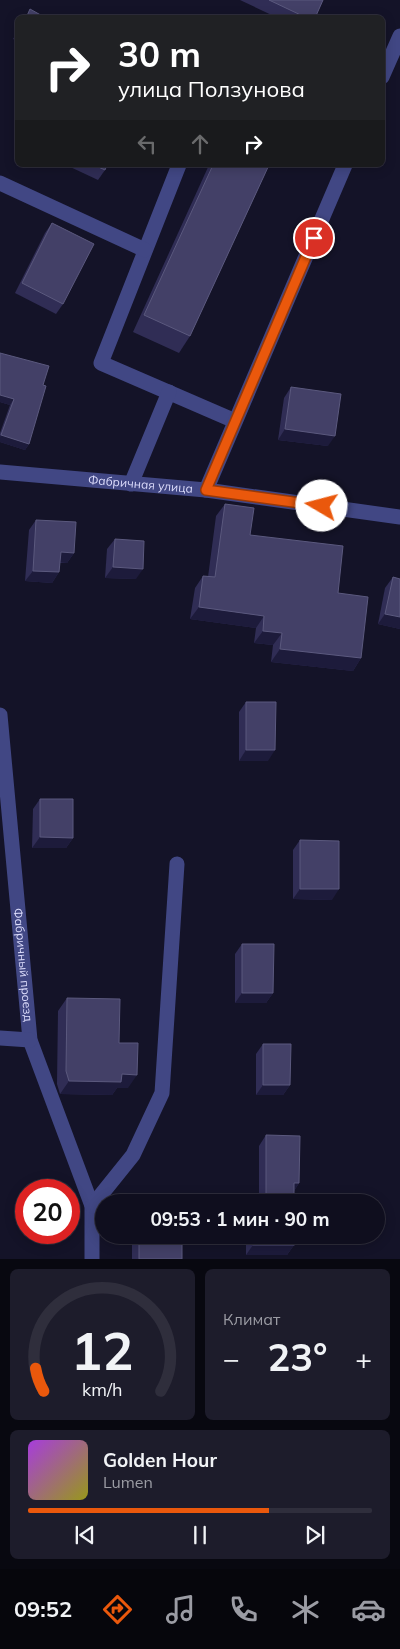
<!DOCTYPE html>
<html lang="ru">
<meta charset="utf-8">
<style>
body{margin:0;font-family:Mulish,sans-serif;background:#1d1c2b;color:#f1f3f6;height:100vh;display:flex;flex-direction:column;font-size:19px;white-space:nowrap}
*{box-sizing:border-box;margin:0}
p{font-size:16px;color:#9b9ca4}
.icon{flex:none;width:28px;height:28px;fill:none;stroke:currentColor;stroke-width:2;stroke-linecap:round;stroke-linejoin:round}
.map{position:relative;height:1259px;overflow:hidden}
.side{display:flex;flex-direction:column;gap:10px;padding:10px;background:#080810;flex:1}
.side>*{flex:none}
.banner{position:absolute;left:15px;top:15px;width:370px;height:152px;border-radius:8px;box-shadow:0 2px 12px #0003,0 0 0 1px #2f2e3c;background:#202124;color:#fff;overflow:hidden}
.speed{position:absolute;left:15px;top:1179px;display:flex;gap:10px;font-size:25px;font-weight:700;text-align:center}
.speed>*{display:grid;place-content:center;width:65px;height:65px;border-radius:50%;background:#0f0e1e;box-shadow:0 2px 12px #0003,0 0 0 1px #2f2e3c;line-height:1}
.speed .limit{border:8px solid #d22;background:#fff;color:#111}
.pin{position:absolute;display:grid;place-items:center;width:42px;height:42px;color:#fff;margin:-21px;border:2px solid #fff;border-radius:50%;box-shadow:0 1px 5px #0007}
.me{position:absolute;width:55px;margin:-28px;rotate:278deg;stroke-linejoin:round;filter:drop-shadow(0 0 4px #0008)}
.turn{display:flex;align-items:center;gap:18px;height:105px;padding:0 20px;font-size:22px}
.turn .icon{width:65px;height:65px;stroke-width:2.5}
.turn b{display:block;font-size:35px;line-height:42px}
.lanes{display:flex;align-items:center;height:48px;padding:0 20px;background:#0003;justify-content:center;gap:25px;direction:ltr}
.lanes .off{opacity:.35}
.big{font-size:38px;font-weight:700;line-height:1.1}
.side .widget{flex:1;display:flex;flex-direction:column;justify-content:center;gap:8px;min-width:0;padding:0 18px;border-radius:8px;background:#1d1c2b}
.side .dial{align-items:center;gap:0}
.dial svg{height:130px;overflow:visible;fill:none;stroke:#2f2e3c;stroke-width:7;stroke-linecap:round;text-anchor:middle}
.dial text{fill:#f1f3f6;stroke:none}
.song{display:flex;align-items:center;gap:15px}
.cover{width:60px;height:60px;border-radius:8px;background:linear-gradient(135deg,hsl(280 70% 55%),hsl(60 70% 35%))}
.played{height:5px;border-radius:2px;background:linear-gradient(90deg,#ea580c 70%,#2f2e3c 70%)}
.keys{display:flex;justify-content:space-around;direction:ltr}
.heat{display:flex;justify-content:space-between;align-items:center;font-size:28px;direction:ltr}
.side .tiles{flex:1;display:grid;gap:10px;grid-template-columns:1fr 1fr}
.widget:last-child{grid-column:span 2}
.trip{position:absolute;left:95px;top:1194px;width:290px;height:50px;border-radius:25px;background:#0f0e1e;box-shadow:0 2px 12px #0003,0 0 0 1px #2f2e3c;font-weight:700;line-height:50px;text-align:center}
.tab-bar{display:flex;height:80px;justify-content:space-around;align-items:center;background:#06060c;color:#9b9ca4}
.tab-bar .icon{width:35px;height:35px}
.tab-bar .active{color:#ea580c}
.tab-bar b{font-size:22px;color:#f1f3f6}
.map>svg:first-child{display:block}
</style>
<div class="map">
<svg width="400" height="1259" viewBox="0 0 400 1259">
<rect width="100%" height="100%" fill="#141328"/>
<g fill="none" stroke-linecap="round" stroke-linejoin="round">
<!-- minor -->
<g stroke="#414784" stroke-width="15">
<path d="M 382,77 L 400,36"/>
<path d="M 179,165 L 101,363 L 235,421"/>
<path d="M 0,183 L 145,250"/>
<path id="s1" d="M 0,472 L 206,490 L 400,517"/>
<path d="M 131,484 L 169,392"/>
<path d="M 206,490 L 345,165"/>
<path id="s2" d="M 0,715 L 30,1040 L 92,1206 L 92,1259"/>
<path d="M 0,1038 L 30,1040"/>
<path d="M 92,1206 L 133,1155 L 162,1093 L 177,864"/>
</g>
</g>
<!-- wall -->
<g fill="#302d55">
<path d="M 240,0 L 323,0 L 315,18 L 278,18 Z"/>
<path d="M 18,31 L 18,41 L 13,39 Z"/>
<path d="M 66,165 L 107,165 L 105,170 L 98,180 Z"/>
<path d="M 209,165 L 269,165 L 190,336 L 179,353 L 133,332 Z"/>
<path d="M 52,223 L 63,304 L 56,314 L 15,293 L 45,233 Z"/>
<path d="M 43,385 L 29,444 L 25,450 L 0,442 L 0,433 L 10,405 L 0,402 Z"/>
<path d="M 291,387 L 328,446 L 278,440 L 284,398 Z"/>
<path d="M 225,504 L 250,535 L 338,593 L 361,658 L 353,671 L 271,662 L 273,645 L 254,643 L 256,628 L 190,619 L 195,588 L 203,576 L 208,577 L 216,516 Z"/>
<path d="M 36,520 L 74,553 L 67,563 L 60,563 L 59,572 L 52,583 L 25,581 L 29,530 Z"/>
<path d="M 115,539 L 136,579 L 105,578 L 107,549 Z"/>
<path d="M 393,577 L 400,579 L 400,629 L 378,624 L 385,588 Z"/>
<path d="M 246,702 L 268,761 L 239,761 L 239,712 Z"/>
<path d="M 40,799 L 73,838 L 66,848 L 32,848 L 33,809 Z"/>
<path d="M 300,840 L 332,900 L 293,899 L 293,850 Z"/>
<path d="M 242,944 L 273,993 L 266,1003 L 235,1003 L 235,954 Z"/>
<path d="M 67,998 L 119,1043 L 128,1088 L 117,1088 L 112,1095 L 60,1094 L 57,1084 L 58,1011 Z"/>
<path d="M 263,1044 L 290,1085 L 283,1095 L 256,1095 L 256,1054 Z"/>
<path d="M 266,1135 L 299,1183 L 294,1191 L 294,1202 L 259,1202 L 259,1146 Z"/>
<path d="M 139,1235 L 182,1259 L 132,1259 L 132,1245 Z"/>
<path d="M 246,1235 L 294,1235 L 294,1245 L 287,1255 L 246,1255 Z"/>
</g>
<!-- shaded-wall -->
<g fill="#1d1b3b">
<path d="M 0,395 L 14,399 L 10,405 L 0,402 Z"/>
<path d="M 285,429 L 335,436 L 328,446 L 278,440 Z"/>
<path d="M 1,435 L 29,444 L 25,450 L 0,442 L 0,437 Z"/>
<path d="M 61,552 L 74,553 L 67,563 L 54,562 Z"/>
<path d="M 113,567 L 143,569 L 136,579 L 105,578 Z"/>
<path d="M 33,571 L 59,572 L 52,583 L 25,581 Z"/>
<path d="M 199,607 L 264,616 L 256,628 L 190,619 Z"/>
<path d="M 385,614 L 400,617 L 400,629 L 378,624 Z"/>
<path d="M 263,631 L 282,633 L 273,645 L 254,643 Z"/>
<path d="M 280,649 L 361,658 L 353,671 L 271,662 Z"/>
<path d="M 246,750 L 275,750 L 268,761 L 239,761 Z"/>
<path d="M 40,837 L 73,838 L 66,848 L 32,848 Z"/>
<path d="M 300,889 L 339,889 L 332,900 L 293,899 Z"/>
<path d="M 242,993 L 273,993 L 266,1003 L 235,1003 Z"/>
<path d="M 122,1074 L 137,1075 L 128,1088 L 117,1088 L 112,1095 L 60,1094 L 69,1081 Z"/>
<path d="M 263,1085 L 290,1085 L 283,1095 L 256,1095 Z"/>
<path d="M 294,1183 L 299,1183 L 292,1194 Z"/>
<path d="M 253,1245 L 294,1245 L 287,1255 L 246,1255 Z"/>
</g>
<!-- building -->
<g fill="#434067" stroke="#5b597e">
<path d="M 269,0 L 323,0 L 315,18 L 307,18 Z"/>
<path d="M 30,9 L 46,18 L 26,18 Z"/>
<path d="M 94,165 L 107,165 L 105,170 Z"/>
<path d="M 213,165 L 269,165 L 190,336 L 144,315 Z"/>
<path d="M 52,223 L 94,244 L 63,304 L 22,283 Z"/>
<path d="M 0,353 L 49,366 L 43,385 L 46,386 L 29,444 L 1,435 L 14,399 L 0,395 Z"/>
<path d="M 291,387 L 341,394 L 335,436 L 285,429 Z"/>
<path d="M 225,504 L 254,508 L 250,535 L 343,546 L 338,593 L 368,597 L 361,658 L 280,649 L 282,633 L 263,631 L 264,616 L 199,607 L 203,576 L 215,577 Z"/>
<path d="M 36,520 L 76,522 L 74,553 L 61,552 L 59,572 L 33,571 Z"/>
<path d="M 115,539 L 144,541 L 143,569 L 113,567 Z"/>
<path d="M 393,577 L 400,579 L 400,617 L 385,614 Z"/>
<path d="M 246,702 L 276,702 L 275,750 L 246,750 Z"/>
<path d="M 40,799 L 73,799 L 73,838 L 40,837 Z"/>
<path d="M 300,840 L 339,841 L 339,889 L 300,889 Z"/>
<path d="M 242,944 L 274,944 L 273,993 L 242,993 Z"/>
<path d="M 67,998 L 120,999 L 119,1043 L 138,1043 L 137,1075 L 122,1074 L 121,1082 L 69,1081 L 66,1071 Z"/>
<path d="M 263,1044 L 291,1044 L 290,1085 L 263,1085 Z"/>
<path d="M 266,1135 L 300,1136 L 299,1183 L 294,1183 L 294,1202 L 266,1202 Z"/>
<path d="M 139,1235 L 182,1236 L 182,1259 L 139,1259 Z"/>
<rect x="253" y="1235" width="41" height="10"/>
</g>
<g fill="none" stroke-linecap="round" stroke-linejoin="round">
<!-- route casing -->
<g stroke="#983908" stroke-width="12">
<path id="route" d="M 314,238 L 206,490 L 322,506"/>
</g>
<!-- route -->
<use href="#route" stroke="#ea580c" stroke-width="9"/>
</g>
<g text-anchor="middle" stroke-width="5" stroke-linejoin="round" paint-order="stroke">
<!-- street labels -->
<g font-size="12" fill="#ddddfc" stroke="#141328">
<text dy="4" stroke="none"><textPath href="#s1" startOffset="141">Фабричная улица</textPath></text>
<text dy="4" stroke="none"><textPath href="#s2" startOffset="251">Фабричный проезд</textPath></text>
</g>
</g>
</svg>
<div class="speed"><div class="limit">20</div></div>
<div class="pin" style="left:314px;top:238px;background:#d93025"><svg class="icon" aria-label="arrive" viewBox="0 0 24 24"><path d="M6 21V4h12l-3 4 3 4H6"/></svg></div>
<svg class="me" style="left:322px;top:506px" viewBox="-20 -20 40 40"><circle r="19" fill="#fff"/><path d="M0-13L10 11 0 6-10 11z" fill="#ea580c"/></svg>
<div class="trip">09:53 · 1 мин · 90 m</div>
<div class="banner">
<div class="turn"><svg class="icon" aria-label="right" viewBox="0 0 24 24"><path d="M7 20v-9h11M14 6l5 5-5 5"/></svg><div><b>30 m</b>улица Ползунова</div></div>
<div class="lanes"><svg class="icon off" aria-label="left" viewBox="0 0 24 24"><path d="M17 20v-9H6M10 6l-5 5 5 5"/></svg><svg class="icon off" aria-label="ahead" viewBox="0 0 24 24"><path d="M12 20V5M6 11l6-6 6 6"/></svg><svg class="icon" aria-label="right" viewBox="0 0 24 24"><path d="M7 20v-9h11M14 6l5 5-5 5"/></svg></div>
</div>
</div>
<section class="side">
<div class="tiles">
<div class="widget dial"><svg viewBox="0 0 100 80">
<path d="M14 69A42 42 0 1 1 86 69"/>
<path d="M14 69A42 42 0 0 1 9 55" stroke="#ea580c"/>
<text x="50" y="56" font-size="32" font-weight="700">12</text>
<text x="50" y="72" font-size="11">km/h</text>
</svg></div>
<div class="widget"><p>Климат</p>
<div class="heat"><a>−</a><b class="big">23°</b><a>+</a></div>
</div>
<div class="widget">
<div class="song"><i class="cover"></i><div><b>Golden Hour</b><p>Lumen</p></div></div>
<div class="played"></div>
<div class="keys"><svg class="icon" aria-label="previous" viewBox="0 0 24 24"><path d="M18 5L8 12l10 7zM5 5v14"/></svg><svg class="icon" aria-label="pause" viewBox="0 0 24 24"><path d="M8 5v14M16 5v14"/></svg><svg class="icon" aria-label="next" viewBox="0 0 24 24"><path d="M6 5l10 7-10 7zM19 5v14"/></svg></div>
</div>
</div>
</section>
<nav class="tab-bar">
<b>09:52</b>
<svg class="icon active" aria-label="directions" viewBox="0 0 24 24"><path d="M12 3l9 9-9 9-9-9zM9 14v-3h6M13 9l2 2-2 2"/></svg>
<svg class="icon" aria-label="music" viewBox="0 0 24 24"><path d="M9 18V5l10-2v13"/><circle cx="6" cy="18" r="3"/><circle cx="16" cy="16" r="3"/></svg>
<svg class="icon" aria-label="phone" viewBox="0 0 24 24"><path d="M5 4h4l2 5-3 2q2 4 5 5l2-3 5 2v4C11 20 4 13 5 4z"/></svg>
<svg class="icon" aria-label="climate" viewBox="0 0 24 24"><path d="M12 3v18M4 7l16 10M4 17L20 7"/></svg>
<svg class="icon" aria-label="car" viewBox="0 0 24 24"><path d="M5 17H2v-5l4-1 3-4h7l3 4 3 1v5h-3M9 17h6M6 11h13"/><circle cx="7" cy="17" r="2"/><circle cx="17" cy="17" r="2"/></svg>
</nav>
